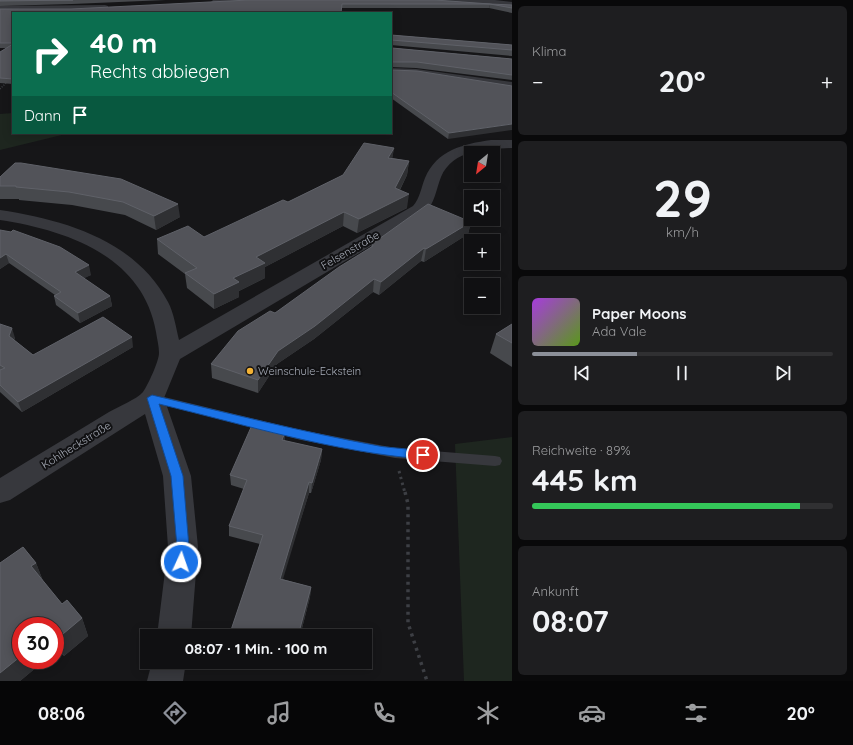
<!DOCTYPE html>
<html lang="de">
<meta charset="utf-8">
<style>
body{margin:0;font-family:Quicksand,sans-serif;background:#1e1e20;color:#f1f3f6;height:100vh;display:flex;flex-direction:column;font-size:15px;white-space:nowrap}
*{box-sizing:border-box;margin:0}
p{font-size:13px;color:#9c9d9f}
.icon{flex:none;width:22px;height:22px;fill:none;stroke:currentColor;stroke-width:2;stroke-linecap:round;stroke-linejoin:round}
.map{position:relative;flex:1;overflow:hidden}
.side{display:flex;flex-direction:column;gap:6px;padding:6px;background:#09090a;width:341px}
.side>*{flex:none}
.top-card{position:absolute;left:12px;top:12px;width:380px;height:122px;border-radius:0px;box-shadow:0 2px 10px #0003,0 0 0 1px #303032;background:#0b6e4f;color:#fff;overflow:hidden}
.needle{width:26px;rotate:210deg}
.tools{position:absolute;left:464px;top:146px;display:grid;gap:8px}
.tools a{display:grid;place-items:center;width:36px;height:36px;border-radius:0px;background:#101012;box-shadow:0 2px 10px #0003,0 0 0 1px #303032;font-size:20px}
.speed{position:absolute;left:12px;top:617px;display:flex;gap:8px;font-size:20px;font-weight:700;text-align:center}
.speed>*{display:grid;place-content:center;width:52px;height:52px;border-radius:50%;background:#101012;box-shadow:0 2px 10px #0003,0 0 0 1px #303032;line-height:1}
.speed .limit{border:6px solid #d22;background:#fff;color:#111}
.pin{position:absolute;display:grid;place-items:center;width:34px;height:34px;color:#fff;margin:-17px;border:2px solid #fff;border-radius:50%;box-shadow:0 1px 4px #0007}
.me{position:absolute;width:44px;margin:-22px;rotate:3deg;stroke-linejoin:round;filter:drop-shadow(0 0 3px #0008)}
.turn{display:flex;align-items:center;gap:14px;height:84px;padding:0 12px;font-size:18px}
.turn .icon{width:52px;height:52px;stroke-width:2.5}
.turn b{display:block;font-size:28px;line-height:34px}
.then{display:flex;align-items:center;height:38px;padding:0 12px;background:#0003;gap:8px;font-size:15px}
.big{font-size:30px;font-weight:700;line-height:1.1}
.side .tile{flex:1;display:flex;flex-direction:column;justify-content:center;gap:6px;min-width:0;padding:0 14px;border-radius:6px;background:#1e1e20}
.side .dial{align-items:center;gap:0}
.dial b{font-size:52px;line-height:1}
.song{display:flex;align-items:center;gap:12px}
.cover{width:48px;height:48px;border-radius:6px;background:linear-gradient(135deg,hsl(280 70% 55%),hsl(90 70% 35%))}
.played{height:4px;border-radius:2px;background:linear-gradient(90deg,#8c9099 35%,#303032 35%)}
.keys{display:flex;justify-content:space-around;direction:ltr}
.heat{display:flex;justify-content:space-between;align-items:center;font-size:22px;direction:ltr}
.charge{height:6px;border-radius:3px;background:linear-gradient(90deg,#34c759 89%,#303032 0)}
.trip{position:absolute;left:140px;top:629px;width:232px;height:40px;border-radius:0px;background:#101012;box-shadow:0 2px 10px #0003,0 0 0 1px #303032;font-weight:700;line-height:40px;text-align:center}
.tabs{display:flex;height:64px;justify-content:space-around;align-items:center;background:#060607;color:#9c9d9f}
.tabs .icon{width:28px;height:28px}
.tabs .selected{color:#8c9099}
.tabs b{font-size:18px;color:#f1f3f6}
main{display:flex;flex:1;min-height:0}
.map>svg:first-child{display:block}
</style>
<main>
<div class="map">
<svg width="512" height="681" viewBox="0 0 512 681">
<rect width="100%" height="100%" fill="#161618"/>
<!-- green -->
<g fill="#1e261f">
<path d="M 13,113 L 13,133 L 70,133 L 0,150 L 0,114 Z"/>
<path d="M 512,437 L 512,681 L 464,681 L 455,444 Z"/>
</g>
<g fill="none" stroke-linecap="round" stroke-linejoin="round">
<!-- path-far2 -->
<path stroke="#3d3f44" stroke-width="1.5" stroke-dasharray="1 1.5" stroke-linecap="butt" d="M 0,89 L 7,82"/>
<!-- path-far1 -->
<path stroke="#3d3f44" stroke-width="3" stroke-dasharray="2.5 3.5" stroke-linecap="butt" d="M 399,471 L 405,493"/>
<!-- path -->
<path stroke="#3d3f44" stroke-width="3.5" stroke-dasharray="3 4.5" stroke-linecap="butt" d="M 405,492 L 408,504 L 408,623 L 427,681"/>
<!-- lane -->
<path fill="#37383d" fill-rule="evenodd" d="M 152,394 L 301,430 L 395,448 L 495,456 L 500,457 L 502,461 L 500,465 L 495,466 L 395,458 L 301,440 L 148,401 L 146,398 L 148,395 Z"/>
<!-- street -->
<g fill="#37383d" fill-rule="evenodd">
<path d="M 213,0 L 253,0 L 249,3 L 215,5 L 211,2 Z"/>
<path d="M 431,0 L 495,0 L 512,2 L 512,8 L 435,3 Z"/>
<path d="M 105,5 L 108,6 L 108,10 L 0,12 L 0,6 Z"/>
<path d="M 391,68 L 416,69 L 512,82 L 512,90 L 416,75 L 391,74 Z"/>
<path d="M 491,140 L 512,140 L 512,148 C 487,149 453,149 441,177 C 436,190 435,202 425,214 L 180,359 L 164,398 L 191,476 L 198,547 L 191,636 L 157,636 L 168,547 L 163,476 L 145,414 L 10,500 L 0,503 L 0,478 C 36,456 73,434 109,412 C 118,407 137,399 143,392 C 148,385 159,361 159,353 C 159,346 157,339 156,332 C 143,256 66,230 0,220 L 0,210 C 65,220 135,240 168,302 C 174,313 176,328 179,340 L 413,206 C 420,198 421,188 425,178 C 437,150 463,144 491,140 Z"/>
<path d="M 152,662 L 186,662 L 183,681 L 147,681 Z"/>
</g>
</g>
<!-- wall -->
<g fill="#47494d">
<path d="M 0,0 L 166,0 L 72,4 L 0,6 Z"/>
<path d="M 435,0 L 490,4 L 489,8 L 342,8 L 13,13 L 13,84 L 0,83 L 0,52 L 7,48 L 0,48 L 0,9 L 71,9 Z"/>
<path d="M 490,4 L 512,5 L 512,13 L 489,8 Z"/>
<path d="M 391,35 L 512,45 L 512,56 L 391,45 L 392,48 L 512,59 L 512,80 L 416,68 L 391,67 L 392,70 L 512,86 L 448,139 L 391,98 Z"/>
<path d="M 394,148 L 392,158 L 409,161 L 407,175 L 400,190 L 407,208 L 357,233 L 343,226 L 265,267 L 265,278 L 239,291 L 239,297 L 214,309 L 187,288 L 185,274 L 158,254 L 157,239 L 204,237 L 288,202 L 343,175 Z"/>
<path d="M 15,163 L 180,217 L 156,230 L 125,215 L 72,205 L 19,200 L 19,199 L 0,199 L 0,177 Z"/>
<path d="M 471,222 L 468,234 L 424,262 L 421,261 L 379,295 L 373,292 L 314,339 L 277,364 L 258,393 L 212,378 L 211,364 L 275,313 L 371,247 L 372,244 Z"/>
<path d="M 0,230 L 91,275 L 83,278 L 110,296 L 112,306 L 80,323 L 56,305 L 54,296 L 55,295 L 9,263 L 0,269 Z"/>
<path d="M 0,324 L 15,338 L 14,340 L 33,355 L 133,347 L 22,412 L 0,392 Z"/>
<path d="M 512,324 L 512,367 L 490,353 L 496,334 Z"/>
<path d="M 285,432 L 285,441 L 322,449 L 321,460 L 311,493 L 309,493 L 282,579 L 311,587 L 310,597 L 300,636 L 229,636 L 260,544 L 229,536 L 229,526 L 244,489 L 231,485 L 230,475 Z"/>
<path d="M 23,547 L 36,563 L 43,581 L 62,604 L 67,600 L 82,618 L 88,636 L 64,656 L 60,652 L 55,656 L 55,626 L 21,626 L 21,660 L 50,660 L 40,668 L 38,666 L 20,681 L 0,681 L 0,563 Z"/>
<path d="M 280,662 L 293,662 L 292,666 Z"/>
</g>
<!-- shaded-wall -->
<g fill="#2f3033">
<path d="M 512,124 L 512,130 L 448,139 L 449,133 Z"/>
<path d="M 394,148 L 392,161 L 388,158 Z"/>
<path d="M 409,161 L 407,175 L 394,201 L 409,194 L 407,208 L 357,233 L 359,219 L 395,188 Z"/>
<path d="M 178,204 L 180,217 L 156,230 L 154,216 Z"/>
<path d="M 344,212 L 343,226 L 265,267 L 265,278 L 239,291 L 239,297 L 214,309 L 214,294 L 233,278 L 256,257 Z"/>
<path d="M 471,222 L 468,234 L 424,262 L 426,249 Z"/>
<path d="M 424,248 L 421,261 L 379,295 L 381,282 Z"/>
<path d="M 6,254 L 9,263 L 0,269 L 0,258 Z"/>
<path d="M 89,265 L 91,275 L 77,282 L 75,272 Z"/>
<path d="M 374,279 L 373,292 L 314,339 L 277,364 L 258,393 L 258,380 L 278,351 Z"/>
<path d="M 110,296 L 112,306 L 80,323 L 78,313 Z"/>
<path d="M 12,328 L 15,338 L 12,346 L 9,336 Z"/>
<path d="M 132,337 L 133,347 L 22,412 L 18,402 Z"/>
<path d="M 285,432 L 285,443 L 282,440 Z"/>
<path d="M 322,449 L 321,460 L 311,493 L 312,483 Z"/>
<path d="M 309,482 L 309,493 L 280,589 L 280,579 Z"/>
<path d="M 36,563 L 43,581 L 31,566 Z"/>
<path d="M 311,587 L 310,597 L 300,636 L 298,636 Z"/>
<path d="M 82,618 L 88,636 L 64,656 L 57,639 Z"/>
<path d="M 55,639 L 60,652 L 55,656 Z"/>
<path d="M 21,656 L 21,660 L 36,660 L 38,666 L 20,681 L 0,681 L 0,673 Z"/>
<path d="M 36,660 L 50,660 L 40,668 Z"/>
</g>
<!-- building -->
<g fill="#525359" stroke="#5f6168">
<path d="M 0,0 L 73,0 L 0,1 Z"/>
<path d="M 249,0 L 435,0 L 490,4 L 342,4 L 341,13 L 13,13 L 13,43 L 0,43 L 0,9 L 71,9 Z"/>
<path d="M 490,4 L 512,5 L 512,8 Z"/>
<path d="M 391,35 L 512,45 L 512,50 L 391,40 Z"/>
<path d="M 13,44 L 13,79 L 0,78 L 0,52 Z"/>
<path d="M 391,44 L 392,48 L 512,59 L 512,75 L 417,62 L 391,62 Z"/>
<path d="M 391,65 L 392,70 L 417,71 L 512,86 L 512,124 L 449,133 L 391,92 Z"/>
<path d="M 364,143 L 394,148 L 388,158 L 409,161 L 395,188 L 409,194 L 359,219 L 344,212 L 256,257 L 265,263 L 233,278 L 239,282 L 214,294 L 185,273 L 197,268 L 157,239 L 188,226 L 204,237 L 283,200 L 288,202 L 343,175 Z"/>
<path d="M 15,163 L 21,163 L 121,179 L 178,204 L 154,216 L 123,202 L 69,192 L 16,187 L 16,186 L 0,186 L 0,177 Z"/>
<path d="M 428,204 L 471,222 L 426,249 L 424,248 L 381,282 L 374,279 L 315,326 L 278,351 L 258,380 L 211,364 L 238,331 L 270,311 L 275,313 L 339,267 L 373,246 L 372,244 Z"/>
<path d="M 0,230 L 11,232 L 13,230 L 60,247 L 89,265 L 75,272 L 110,296 L 78,313 L 54,296 L 61,292 L 6,254 L 0,258 Z"/>
<path d="M 103,317 L 132,337 L 18,402 L 0,385 L 0,370 L 5,368 L 0,365 L 0,324 L 12,328 L 9,336 L 33,355 Z"/>
<path d="M 512,324 L 512,343 L 496,334 Z"/>
<path d="M 252,425 L 285,432 L 282,440 L 322,449 L 312,483 L 309,482 L 280,579 L 311,587 L 298,636 L 229,636 L 263,535 L 229,526 L 247,480 L 230,475 Z"/>
<path d="M 23,547 L 36,563 L 31,566 L 62,604 L 67,600 L 82,618 L 57,639 L 55,637 L 55,626 L 21,626 L 21,656 L 0,673 L 0,563 Z"/>
</g>
<!-- route -->
<path fill="#1a73e8" stroke="#114b97" d="M 152,395 C 228,413 303,432 379,446 C 388,448 426,449 429,455 L 423,459 C 334,452 246,425 159,404 L 183,476 L 189,547 L 186,566 L 181,567 L 177,566 L 175,562 L 177,547 L 171,476 L 147,398 Z"/>
<!-- markers -->
<circle fill="#f2b134" stroke="#111113" stroke-width="1.5" cx="250" cy="371" r="4"/>
<g text-anchor="middle" stroke-width="4" stroke-linejoin="round" paint-order="stroke">
<!-- street labels -->
<g font-size="11" fill="#a8adb8" stroke="#111113">
<text transform="translate(350 250) rotate(-30)" y="4">Felsenstraße</text>
<text transform="translate(76 445) rotate(-32)" y="4">Kohlheckstraße</text>
</g>
<!-- poi labels -->
<g font-size="11" fill="#a8adb8" stroke="#111113" text-anchor="start">
<text x="258" y="375">Weinschule-Eckstein</text>
</g>
</g>
</svg>
<div class="tools">
<a><svg class="needle" viewBox="-14 -14 28 28"><path d="M0-13l5 13h-10z" fill="#e53935"/><path d="M0 13l5-13h-10z" fill="#9c9d9f"/></svg></a>
<a><svg class="icon" aria-label="sound" viewBox="0 0 24 24"><path d="M4 9h4l5-4v14l-5-4H4zM17 9q2 3 0 6"/></svg></a>
<a>+</a>
<a>−</a>
</div>
<div class="speed"><div class="limit">30</div></div>
<div class="pin" style="left:423px;top:455px;background:#d93025"><svg class="icon" aria-label="arrive" viewBox="0 0 24 24"><path d="M6 21V4h12l-3 4 3 4H6"/></svg></div>
<svg class="me" style="left:181px;top:562px" viewBox="-20 -20 40 40"><circle r="17" fill="#1a73e8" stroke="#fff" stroke-width="3"/><path d="M0-11L8 9 0 5-8 9z" fill="#fff"/></svg>
<div class="trip">08:07 · 1 Min. · 100 m</div>
<div class="top-card">
<div class="turn"><svg class="icon" aria-label="right" viewBox="0 0 24 24"><path d="M7 20v-9h11M14 6l5 5-5 5"/></svg><div><b>40 m</b>Rechts abbiegen</div></div>
<div class="then">Dann<svg class="icon" aria-label="arrive" viewBox="0 0 24 24"><path d="M6 21V4h12l-3 4 3 4H6"/></svg></div>
</div>
</div>
<section class="side">
<div class="tile"><p>Klima</p>
<div class="heat"><a>−</a><b class="big">20°</b><a>+</a></div>
</div>
<div class="tile dial"><b>29</b><p>km/h</p></div>
<div class="tile">
<div class="song"><i class="cover"></i><div><b>Paper Moons</b><p>Ada Vale</p></div></div>
<div class="played"></div>
<div class="keys"><svg class="icon" aria-label="previous" viewBox="0 0 24 24"><path d="M18 5L8 12l10 7zM5 5v14"/></svg><svg class="icon" aria-label="pause" viewBox="0 0 24 24"><path d="M8 5v14M16 5v14"/></svg><svg class="icon" aria-label="next" viewBox="0 0 24 24"><path d="M6 5l10 7-10 7zM19 5v14"/></svg></div>
</div>
<div class="tile"><p>Reichweite · 89%</p><b class="big">445 km</b><div class="charge"></div></div>
<div class="tile"><p>Ankunft</p><b class="big">08:07</b></div>
</section>
</main>
<nav class="tabs">
<b>08:06</b>
<svg class="icon selected" aria-label="directions" viewBox="0 0 24 24"><path d="M12 3l9 9-9 9-9-9zM9 14v-3h6M13 9l2 2-2 2"/></svg>
<svg class="icon" aria-label="music" viewBox="0 0 24 24"><path d="M9 18V5l10-2v13"/><circle cx="6" cy="18" r="3"/><circle cx="16" cy="16" r="3"/></svg>
<svg class="icon" aria-label="phone" viewBox="0 0 24 24"><path d="M5 4h4l2 5-3 2q2 4 5 5l2-3 5 2v4C11 20 4 13 5 4z"/></svg>
<svg class="icon" aria-label="climate" viewBox="0 0 24 24"><path d="M12 3v18M4 7l16 10M4 17L20 7"/></svg>
<svg class="icon" aria-label="car" viewBox="0 0 24 24"><path d="M5 17H2v-5l4-1 3-4h7l3 4 3 1v5h-3M9 17h6M6 11h13"/><circle cx="7" cy="17" r="2"/><circle cx="17" cy="17" r="2"/></svg>
<svg class="icon" aria-label="filters" viewBox="0 0 24 24"><path d="M4 7h16M4 17h16"/><circle cx="9" cy="7" r="2"/><circle cx="15" cy="17" r="2"/></svg>
<b>20°</b>
</nav>
